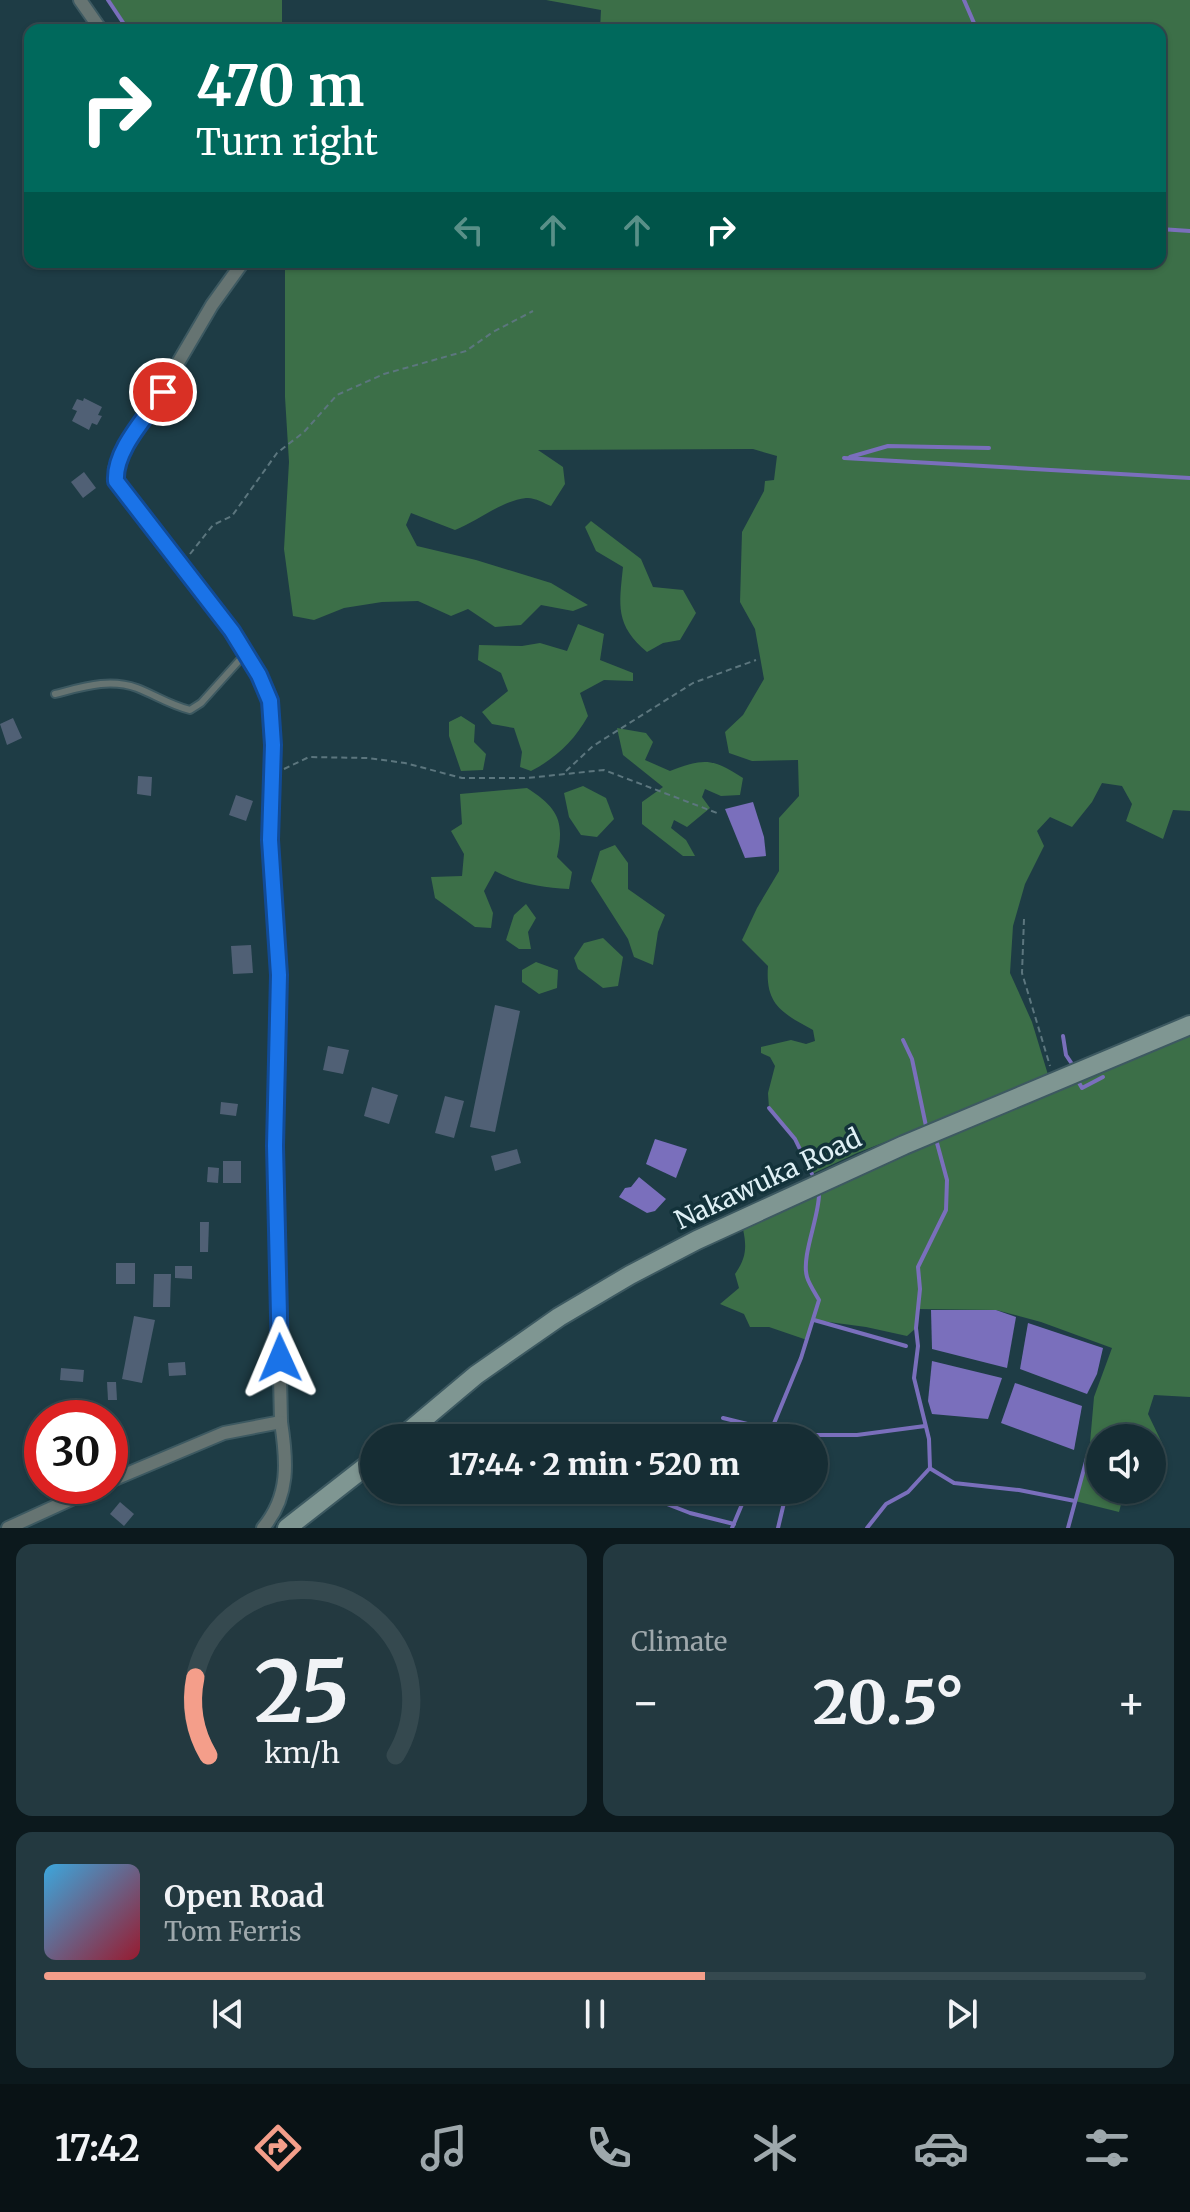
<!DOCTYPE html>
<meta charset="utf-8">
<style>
body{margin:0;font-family:Merriweather,serif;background:#233940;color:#f1f3f6;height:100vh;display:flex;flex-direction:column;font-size:30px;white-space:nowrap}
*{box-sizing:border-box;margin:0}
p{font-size:26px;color:#9ea8ac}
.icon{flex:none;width:44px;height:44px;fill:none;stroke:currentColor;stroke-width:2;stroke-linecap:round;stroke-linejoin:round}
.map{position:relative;height:1528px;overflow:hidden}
.side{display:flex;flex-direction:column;gap:16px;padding:16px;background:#0c191d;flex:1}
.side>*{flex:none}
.banner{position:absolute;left:24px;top:24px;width:1142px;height:244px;border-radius:16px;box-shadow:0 2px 6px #0004,0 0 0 2px #35494f;background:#00695c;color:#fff;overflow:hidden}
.buttons{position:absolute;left:1086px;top:1424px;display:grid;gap:16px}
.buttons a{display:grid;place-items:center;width:80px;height:80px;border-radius:50%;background:#162d34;box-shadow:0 2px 6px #0004,0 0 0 2px #35494f;font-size:40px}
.speed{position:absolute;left:24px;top:1400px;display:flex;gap:16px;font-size:40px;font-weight:700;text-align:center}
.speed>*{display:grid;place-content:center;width:104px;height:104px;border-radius:50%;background:#162d34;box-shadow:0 2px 6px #0004,0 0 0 2px #35494f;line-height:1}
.speed .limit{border:12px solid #d22;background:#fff;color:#111}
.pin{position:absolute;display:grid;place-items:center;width:68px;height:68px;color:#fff;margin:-34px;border:4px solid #fff;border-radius:50%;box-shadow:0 2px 8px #0007}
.me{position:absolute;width:88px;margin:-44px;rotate:359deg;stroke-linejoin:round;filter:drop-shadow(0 0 6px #0008)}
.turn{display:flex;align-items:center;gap:28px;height:168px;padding:0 40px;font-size:36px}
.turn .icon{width:104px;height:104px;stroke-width:2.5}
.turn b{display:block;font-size:56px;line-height:68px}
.lanes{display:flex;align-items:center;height:76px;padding:0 40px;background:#0003;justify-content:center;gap:40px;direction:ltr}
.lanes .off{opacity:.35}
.big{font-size:60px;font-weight:800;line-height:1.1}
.side .card{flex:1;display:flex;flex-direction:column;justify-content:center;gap:12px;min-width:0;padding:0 28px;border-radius:16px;background:#233940}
.side .dial{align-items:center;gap:0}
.dial svg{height:208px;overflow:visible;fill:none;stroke:#35494f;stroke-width:7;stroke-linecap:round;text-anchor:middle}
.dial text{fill:#f1f3f6;stroke:none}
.song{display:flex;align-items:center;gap:24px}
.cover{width:96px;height:96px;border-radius:12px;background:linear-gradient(135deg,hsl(200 70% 55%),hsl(350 70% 35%))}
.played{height:8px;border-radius:4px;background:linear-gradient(90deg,#f49e8a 60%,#35494f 60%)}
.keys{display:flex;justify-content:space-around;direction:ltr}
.heat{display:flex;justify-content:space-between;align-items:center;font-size:44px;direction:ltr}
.side .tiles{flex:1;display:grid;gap:16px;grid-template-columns:1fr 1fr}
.card:last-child{grid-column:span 2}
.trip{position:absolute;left:360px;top:1424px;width:468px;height:80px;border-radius:40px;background:#162d34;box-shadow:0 2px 6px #0004,0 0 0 2px #35494f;font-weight:800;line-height:80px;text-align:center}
.tabs{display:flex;height:128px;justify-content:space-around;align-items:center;background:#091215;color:#9ea8ac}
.tabs .icon{width:56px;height:56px}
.tabs .current{color:#f49e8a}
.tabs b{font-size:36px;color:#f1f3f6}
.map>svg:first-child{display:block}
</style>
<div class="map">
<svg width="1190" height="1528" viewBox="0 0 1190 1528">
<rect width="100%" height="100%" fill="#1e3c45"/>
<!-- green -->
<g fill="#3c6f48">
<path d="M 110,0 L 282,0 L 282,30 L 130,30 Z"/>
<path d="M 546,0 L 1190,0 L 1190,811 L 1173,810 L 1163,839 L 1126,821 L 1132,804 L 1122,786 L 1102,783 L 1092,802 L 1072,827 L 1050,817 L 1037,831 L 1044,846 L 1025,884 L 1013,926 L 1010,973 L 1032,1022 L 1049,1078 L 857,1153 L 812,1174 L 795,1139 L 769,1108 L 768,1093 L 775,1066 L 770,1057 L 761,1053 L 761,1047 L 791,1040 L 806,1044 L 815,1041 L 813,1030 C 782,1013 765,1005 768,966 L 742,940 L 757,908 L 779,871 L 779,818 L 799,796 L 798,760 L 752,761 L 729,753 L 725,732 L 743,715 L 764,679 L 755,629 L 740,602 L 742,532 L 764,491 L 765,481 L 774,480 L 777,456 L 753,449 L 538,450 L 563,467 L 565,484 L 551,506 C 544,503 534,497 526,498 C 501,501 478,521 455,530 L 411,513 L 406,525 L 417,546 L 476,560 L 551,583 L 588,605 L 573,611 L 541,605 L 521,625 L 495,627 L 468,609 L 451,616 L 418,601 L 382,602 L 344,608 L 314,620 L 293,616 L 284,549 L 289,462 L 285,397 L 285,262 L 1160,262 L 1160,30 L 600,30 L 601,10 Z"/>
<path d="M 591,521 L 641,559 L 653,587 L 683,590 L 696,613 L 680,640 L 663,643 L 647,652 C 615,625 619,606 623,567 L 596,551 L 585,527 Z"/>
<path d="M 578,624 L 604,634 L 600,660 L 633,673 L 633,681 L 604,680 L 580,693 L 588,716 C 574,741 556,758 531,771 L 520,767 L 522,752 L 514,728 L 492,724 L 482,712 L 508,691 L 501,673 L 478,660 L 479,645 L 522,646 L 540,643 L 567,651 Z"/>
<path d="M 461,716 L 475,725 L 474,742 L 486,754 L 483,770 L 461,771 L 449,736 L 449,722 Z"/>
<path d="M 617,728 L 646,733 L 653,742 L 645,760 L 670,771 C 704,758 712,758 743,778 L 740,795 L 721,796 L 705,789 L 702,797 L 710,808 L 687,827 L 674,820 L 671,828 L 686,840 L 695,856 L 683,856 L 642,824 L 642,802 L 663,787 L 623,755 Z"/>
<path d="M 583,786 L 606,798 L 614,819 L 597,837 L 581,835 L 569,817 L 564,793 Z"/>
<path d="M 527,788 C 558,808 565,821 557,857 L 572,872 L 569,889 C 541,887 519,884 495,871 L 484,891 L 493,913 L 491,928 L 475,927 L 435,898 L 431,877 L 462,876 L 464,854 L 451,831 L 462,824 L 460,794 Z"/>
<path d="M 615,845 L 628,863 L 628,889 L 665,915 L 658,932 L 653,965 L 634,957 L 628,939 L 591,881 L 600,851 Z"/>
<path d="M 526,904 L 536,918 L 528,932 L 531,949 L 519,949 L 506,940 L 514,915 Z"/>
<path d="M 603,938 L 623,957 L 618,986 L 603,988 L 578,969 L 574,958 L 584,943 Z"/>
<path d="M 536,962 L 558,970 L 557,988 L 539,994 L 522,982 L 522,970 Z"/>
<path d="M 1190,1034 L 1190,1397 L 1154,1395 L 1148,1414 L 1162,1443 L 1156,1451 L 1152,1452 L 1152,1438 L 1100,1438 L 1100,1490 L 1119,1490 L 1124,1493 L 1119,1512 L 1075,1501 L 1090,1443 L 1094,1397 L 1112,1348 L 1041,1322 L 996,1310 L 918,1309 L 916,1328 L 907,1336 L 866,1327 L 814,1320 L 807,1340 L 769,1327 L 750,1327 L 744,1314 L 720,1304 L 739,1288 L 735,1274 C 746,1258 747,1248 743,1229 L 901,1156 Z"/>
</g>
<!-- water -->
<g fill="#7a6fbc">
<path d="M 753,802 L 764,837 L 766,856 L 745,858 L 725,809 Z"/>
<path d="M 655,1139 L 687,1149 L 676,1178 L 646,1164 Z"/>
<path d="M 639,1177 L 666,1199 L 655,1211 L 647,1213 L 619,1197 L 625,1188 L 631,1187 Z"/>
<path d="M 931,1310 L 996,1310 L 1016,1317 L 1007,1368 L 932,1349 Z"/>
<path d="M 1028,1323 L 1103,1348 L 1097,1374 L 1087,1394 L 1020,1369 Z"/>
<path d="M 932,1361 L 1002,1378 L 988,1419 L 932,1414 L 928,1401 Z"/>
<path d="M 1015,1383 L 1082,1406 L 1074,1450 L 1001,1423 Z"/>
</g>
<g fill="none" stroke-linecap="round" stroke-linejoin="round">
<!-- stream -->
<g stroke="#7a6fbc" stroke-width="4">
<path d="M 108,0 L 128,30"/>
<path d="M 964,0 L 977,30"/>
<path d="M 1160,229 L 1190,231"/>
<path d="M 850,457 L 888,446 L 989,448"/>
<path d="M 844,458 L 1190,478"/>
<path d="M 1063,1036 L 1066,1055 L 1072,1064"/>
<path d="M 903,1040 L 912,1059 L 926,1126"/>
<path d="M 1078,1081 L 1082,1088 L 1103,1077"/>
<path d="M 769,1108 L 795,1139 L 812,1174"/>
<path d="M 814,1320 L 906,1346"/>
<path d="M 723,1418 L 792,1435 L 857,1435 L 925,1426"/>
<path d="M 768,1438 L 801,1358 L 819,1300 C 815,1293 809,1284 807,1277 C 801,1256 819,1218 819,1194"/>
<path d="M 931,1469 L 954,1483 L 1019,1490 L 1075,1501"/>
<path d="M 631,1490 L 690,1513 L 734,1524"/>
<path d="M 732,1528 L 748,1490"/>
<path d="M 778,1528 L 787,1490"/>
<path d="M 867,1528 L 886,1504 L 908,1492 L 930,1468 L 929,1439 L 914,1378 L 918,1346 L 916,1328 L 920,1289 L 918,1267 L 946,1210 L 947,1180 L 937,1143"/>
<path d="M 1068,1528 L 1088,1454"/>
</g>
</g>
<!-- building -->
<g fill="#506075">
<path d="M 84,398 L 102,407 L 98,415 L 102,416 L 97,425 L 92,423 L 89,430 L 72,421 L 77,411 L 72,409 L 77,399 L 83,401 Z"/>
<path d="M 84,472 L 96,488 L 83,498 L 71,482 Z"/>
<path d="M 13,718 L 22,738 L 7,745 L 0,724 Z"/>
<path d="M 138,776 L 152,777 L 151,796 L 137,794 Z"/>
<path d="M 236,795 L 253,801 L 246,821 L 229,815 Z"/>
<path d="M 251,945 L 253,973 L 233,974 L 231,946 Z"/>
<path d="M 495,1005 L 520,1011 L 495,1132 L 470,1127 Z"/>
<path d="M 328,1046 L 349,1050 L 343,1074 L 323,1070 Z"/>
<path d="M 372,1087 L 398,1095 L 389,1124 L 364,1116 Z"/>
<path d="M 445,1096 L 464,1101 L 454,1138 L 435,1133 Z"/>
<path d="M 221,1102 L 238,1104 L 236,1116 L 220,1114 Z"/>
<path d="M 517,1149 L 521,1163 L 495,1171 L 491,1156 Z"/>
<rect x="223" y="1161" width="18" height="22"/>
<path d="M 208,1167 L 219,1168 L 218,1183 L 207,1182 Z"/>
<path d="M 200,1222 L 209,1222 L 208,1252 L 200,1252 Z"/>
<rect x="116" y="1263" width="19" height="21"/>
<path d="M 175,1266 L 192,1266 L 192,1279 L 175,1278 Z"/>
<path d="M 154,1274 L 171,1274 L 170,1307 L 153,1307 Z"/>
<path d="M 134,1316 L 155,1320 L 142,1383 L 122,1379 Z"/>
<path d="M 185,1362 L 186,1375 L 169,1376 L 168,1363 Z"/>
<path d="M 61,1368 L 84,1370 L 83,1382 L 60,1380 Z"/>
<path d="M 107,1382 L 116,1382 L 117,1400 L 108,1400 Z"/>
<path d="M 120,1502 L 134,1514 L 124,1526 L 110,1514 Z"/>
</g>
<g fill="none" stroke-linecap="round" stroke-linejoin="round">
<!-- service casing -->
<g stroke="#3d5961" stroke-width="10">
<path id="service" d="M 55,694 C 83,687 109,678 137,688 C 155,695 170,705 190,710 L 201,703 L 246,653"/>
</g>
<!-- minor casing -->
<g stroke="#3d5961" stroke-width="16">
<g id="minor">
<path d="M 80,0 L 101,30"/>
<path d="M 243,262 L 212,305 L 145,419 L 120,454 L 115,469 L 116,481 L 126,496 L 182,564 L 232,631 L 259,675 L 270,701 L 273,745 L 270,840 L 279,975 L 275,1146 L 281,1422 C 287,1461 290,1496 263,1528"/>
<path d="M 110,1481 L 224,1433 L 281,1422"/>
<path d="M 8,1528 L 100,1486"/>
</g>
</g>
<!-- secondary casing -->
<g stroke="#3d5961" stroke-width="22">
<g id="secondary">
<path d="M 401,1438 L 476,1375 L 559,1317 L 630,1275 L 697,1240 L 904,1145 L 1190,1025"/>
<path d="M 287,1528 L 374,1460"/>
</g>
</g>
<!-- path -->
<g stroke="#5c767e" stroke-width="2" stroke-dasharray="6 4" stroke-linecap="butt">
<path d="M 190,554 L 213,525 L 232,516 L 277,453 L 304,432 L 337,395 L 384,374 L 466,351 L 493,332 L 533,311"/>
<path d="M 284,769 L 309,757 L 368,758 L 405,763 L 462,778 L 527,778 L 604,770 L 717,813"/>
<path d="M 566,771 L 593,746 L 693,683 L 756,660"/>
<path d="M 1024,919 L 1022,973 L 1050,1066"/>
</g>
<!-- service -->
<use href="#service" stroke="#667472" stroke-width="6"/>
<!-- minor -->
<use href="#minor" stroke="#667472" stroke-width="12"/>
<!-- secondary -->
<use href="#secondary" stroke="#7f9692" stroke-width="18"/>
</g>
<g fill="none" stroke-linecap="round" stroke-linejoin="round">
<!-- route casing -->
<g stroke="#114b97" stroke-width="20">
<path id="route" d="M 163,392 C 146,418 114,450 116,481 L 232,631 L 259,675 L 270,701 L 273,745 L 270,840 L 279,975 L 275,1146 L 280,1358"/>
</g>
<!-- route -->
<use href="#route" stroke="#1a73e8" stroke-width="14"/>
</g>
<g text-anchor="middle" stroke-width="7" stroke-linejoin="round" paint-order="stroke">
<!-- street labels -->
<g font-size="26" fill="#dff0f5" stroke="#13323a">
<text transform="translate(768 1179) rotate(-25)" y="9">Nakawuka Road</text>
</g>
</g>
</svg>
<div class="buttons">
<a><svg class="icon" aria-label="sound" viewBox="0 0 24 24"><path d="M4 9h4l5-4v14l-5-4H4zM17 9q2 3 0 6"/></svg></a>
</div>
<div class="speed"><div class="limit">30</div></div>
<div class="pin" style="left:163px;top:392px;background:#d93025"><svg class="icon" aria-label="arrive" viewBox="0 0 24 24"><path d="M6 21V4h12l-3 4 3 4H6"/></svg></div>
<svg class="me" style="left:280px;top:1358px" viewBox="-20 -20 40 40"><path d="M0-17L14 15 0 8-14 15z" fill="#1a73e8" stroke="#fff" stroke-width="4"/></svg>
<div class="trip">17:44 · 2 min · 520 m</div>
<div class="banner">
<div class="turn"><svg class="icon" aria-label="right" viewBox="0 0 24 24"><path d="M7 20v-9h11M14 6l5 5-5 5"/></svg><div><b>470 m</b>Turn right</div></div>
<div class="lanes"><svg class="icon off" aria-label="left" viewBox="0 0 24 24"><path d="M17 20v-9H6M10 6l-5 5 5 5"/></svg><svg class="icon off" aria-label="ahead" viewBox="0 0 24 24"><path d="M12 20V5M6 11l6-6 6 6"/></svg><svg class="icon off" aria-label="ahead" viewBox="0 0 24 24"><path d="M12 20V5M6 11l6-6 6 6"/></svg><svg class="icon" aria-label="right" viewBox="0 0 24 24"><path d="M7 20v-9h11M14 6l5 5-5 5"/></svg></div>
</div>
</div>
<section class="side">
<div class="tiles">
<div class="card dial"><svg viewBox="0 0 100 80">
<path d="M14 69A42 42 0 1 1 86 69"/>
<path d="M14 69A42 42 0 0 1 9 39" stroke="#f49e8a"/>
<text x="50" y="56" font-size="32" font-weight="700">25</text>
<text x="50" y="72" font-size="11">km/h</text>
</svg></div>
<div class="card"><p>Climate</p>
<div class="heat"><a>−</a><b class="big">20.5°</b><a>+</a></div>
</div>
<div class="card">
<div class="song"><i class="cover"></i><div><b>Open Road</b><p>Tom Ferris</p></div></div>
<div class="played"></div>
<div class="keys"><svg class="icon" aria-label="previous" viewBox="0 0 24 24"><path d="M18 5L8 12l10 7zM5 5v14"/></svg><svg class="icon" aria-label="pause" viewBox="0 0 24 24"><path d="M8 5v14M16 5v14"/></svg><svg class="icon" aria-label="next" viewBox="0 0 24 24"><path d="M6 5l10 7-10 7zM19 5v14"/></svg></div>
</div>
</div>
</section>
<nav class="tabs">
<b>17:42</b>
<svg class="icon current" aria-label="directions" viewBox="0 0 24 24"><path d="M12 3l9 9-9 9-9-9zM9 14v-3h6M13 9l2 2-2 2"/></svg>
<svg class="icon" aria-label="music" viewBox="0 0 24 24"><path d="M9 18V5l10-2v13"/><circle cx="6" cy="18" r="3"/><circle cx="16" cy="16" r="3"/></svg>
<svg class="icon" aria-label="phone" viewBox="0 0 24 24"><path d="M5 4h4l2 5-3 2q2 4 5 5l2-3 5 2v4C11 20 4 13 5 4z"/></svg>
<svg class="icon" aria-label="climate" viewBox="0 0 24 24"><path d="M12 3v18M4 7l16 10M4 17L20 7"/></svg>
<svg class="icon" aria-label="car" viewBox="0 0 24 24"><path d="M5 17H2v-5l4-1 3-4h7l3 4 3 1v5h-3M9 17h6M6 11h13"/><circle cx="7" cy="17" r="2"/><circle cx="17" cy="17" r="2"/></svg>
<svg class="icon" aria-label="filters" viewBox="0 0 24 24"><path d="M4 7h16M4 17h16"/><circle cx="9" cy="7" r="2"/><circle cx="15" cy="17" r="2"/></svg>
</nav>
